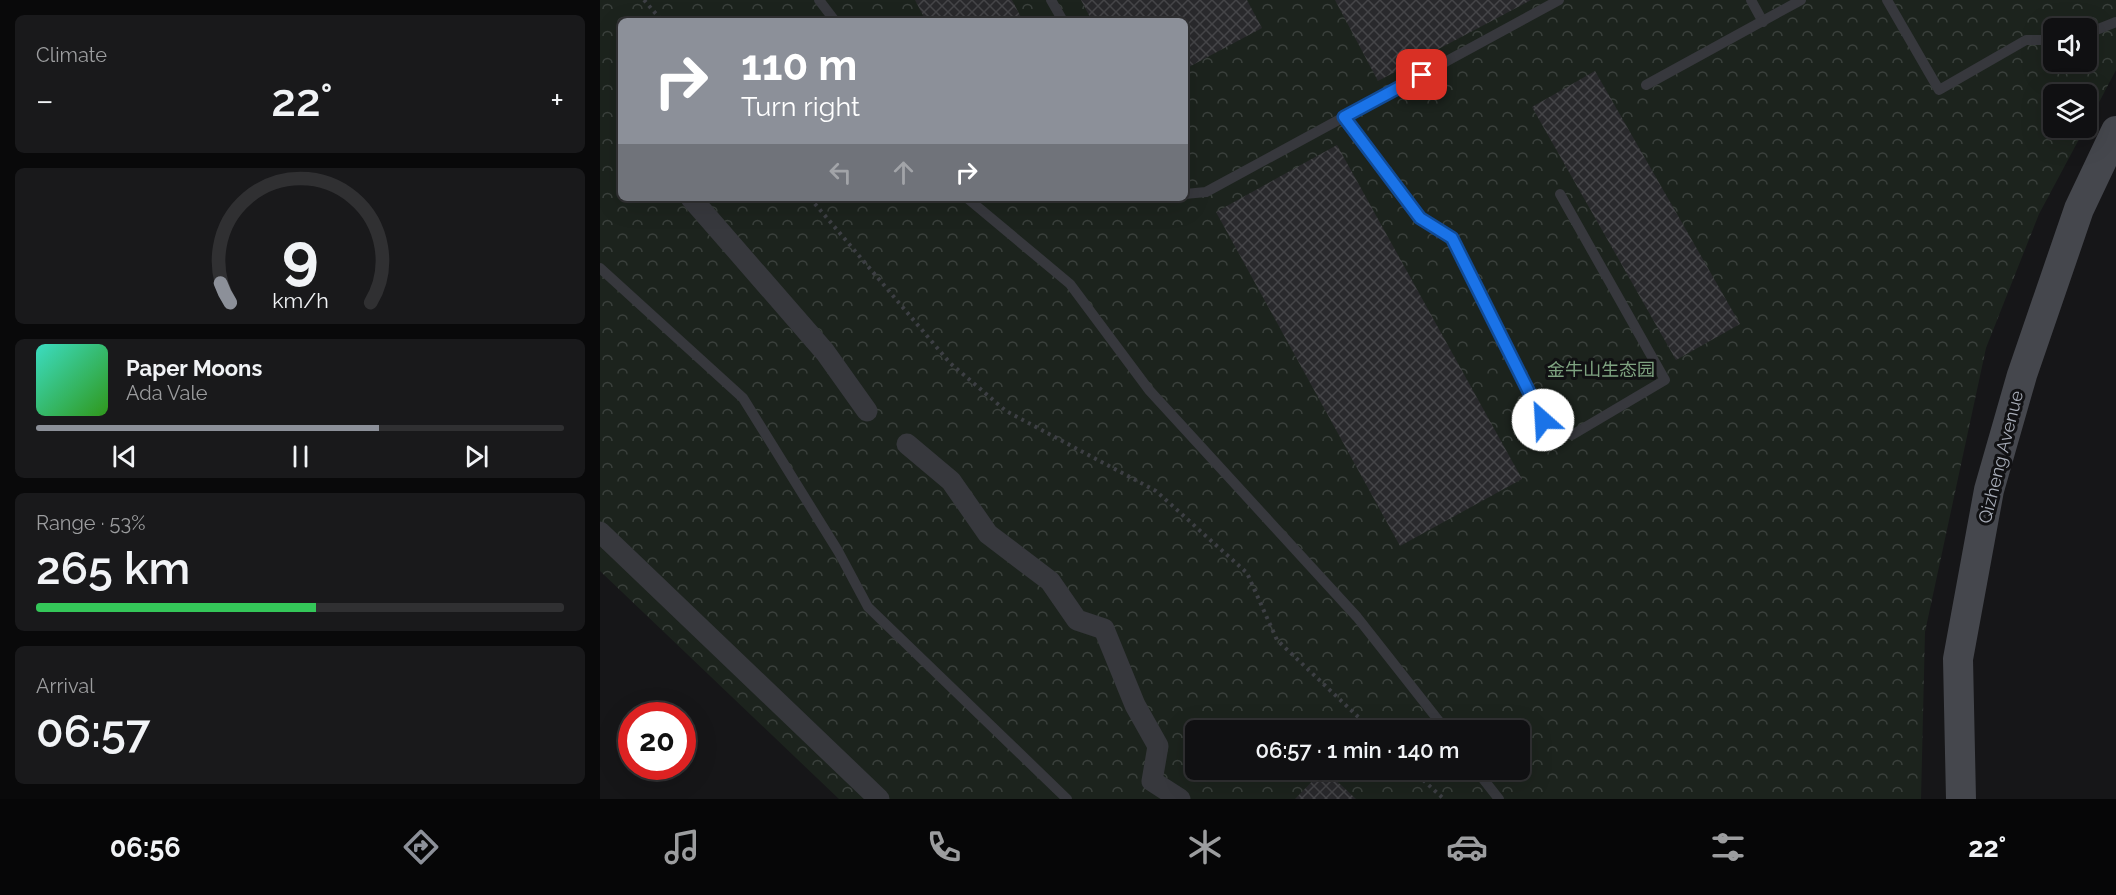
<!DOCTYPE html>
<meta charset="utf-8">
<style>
body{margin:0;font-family:Raleway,"Noto Sans SC",sans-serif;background:#19191b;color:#f1f3f6;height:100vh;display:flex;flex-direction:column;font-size:22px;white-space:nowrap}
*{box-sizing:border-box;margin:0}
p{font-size:20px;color:#9c9d9f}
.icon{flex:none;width:33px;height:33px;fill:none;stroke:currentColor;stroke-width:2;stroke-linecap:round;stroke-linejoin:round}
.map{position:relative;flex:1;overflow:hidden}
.panel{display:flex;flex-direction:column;gap:15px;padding:15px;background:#09090a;width:600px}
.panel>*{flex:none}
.hud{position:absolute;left:18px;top:18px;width:570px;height:183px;border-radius:9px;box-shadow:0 6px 24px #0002,0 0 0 2px #303032;background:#8c9099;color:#fff;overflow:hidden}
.fabs{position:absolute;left:1443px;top:18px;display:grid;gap:12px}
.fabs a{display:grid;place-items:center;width:54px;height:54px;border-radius:9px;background:#101012;box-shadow:0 6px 24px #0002,0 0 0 2px #303032;font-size:30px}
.speed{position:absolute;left:18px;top:702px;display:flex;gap:12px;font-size:30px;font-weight:700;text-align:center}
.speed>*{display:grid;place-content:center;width:78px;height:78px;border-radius:50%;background:#101012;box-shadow:0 6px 24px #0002,0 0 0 2px #303032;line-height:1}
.speed .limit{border:9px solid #d22;background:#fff;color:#111}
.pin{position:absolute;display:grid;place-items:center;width:51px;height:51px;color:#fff;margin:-26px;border-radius:12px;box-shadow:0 3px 9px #0006}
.me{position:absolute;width:66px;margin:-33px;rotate:334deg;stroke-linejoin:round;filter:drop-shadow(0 0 4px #0008)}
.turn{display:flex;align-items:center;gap:21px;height:126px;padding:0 24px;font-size:27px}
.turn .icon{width:78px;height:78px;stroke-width:2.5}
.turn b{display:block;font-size:42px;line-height:51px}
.lanes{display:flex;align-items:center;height:57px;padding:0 24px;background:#0003;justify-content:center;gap:30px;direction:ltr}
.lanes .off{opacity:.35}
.big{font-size:45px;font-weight:600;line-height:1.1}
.panel .tile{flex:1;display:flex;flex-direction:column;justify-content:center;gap:9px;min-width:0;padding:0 21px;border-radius:9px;background:#19191b}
.panel .dial{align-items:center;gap:0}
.dial svg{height:156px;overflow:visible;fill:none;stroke:#303032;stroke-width:7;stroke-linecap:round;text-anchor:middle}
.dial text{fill:#f1f3f6;stroke:none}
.song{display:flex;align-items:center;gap:18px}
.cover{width:72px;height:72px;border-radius:9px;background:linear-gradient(135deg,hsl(170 70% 55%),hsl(110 70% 35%))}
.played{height:6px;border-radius:3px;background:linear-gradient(90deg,#8c9099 65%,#303032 65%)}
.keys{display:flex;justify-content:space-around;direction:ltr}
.heat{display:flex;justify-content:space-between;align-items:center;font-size:33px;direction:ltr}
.charge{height:9px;border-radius:4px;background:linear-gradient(90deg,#34c759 53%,#303032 0)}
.trip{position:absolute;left:585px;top:720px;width:345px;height:60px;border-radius:9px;background:#101012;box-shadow:0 6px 24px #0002,0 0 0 2px #303032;font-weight:600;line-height:60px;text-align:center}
.dock{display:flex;height:96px;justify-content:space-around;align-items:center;background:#060607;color:#9c9d9f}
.dock .icon{width:42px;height:42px}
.dock .active{color:#8c9099}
.dock b{font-size:27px;color:#f1f3f6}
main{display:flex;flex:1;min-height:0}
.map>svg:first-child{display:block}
</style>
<main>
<section class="panel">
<div class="tile"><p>Climate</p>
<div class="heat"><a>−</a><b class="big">22°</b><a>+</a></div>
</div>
<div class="tile dial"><svg viewBox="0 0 100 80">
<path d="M14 69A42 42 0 1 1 86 69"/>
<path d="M14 69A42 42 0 0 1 9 59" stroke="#8c9099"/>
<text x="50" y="56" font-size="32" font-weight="700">9</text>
<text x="50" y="72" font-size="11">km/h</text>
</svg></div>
<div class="tile">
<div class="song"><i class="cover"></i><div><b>Paper Moons</b><p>Ada Vale</p></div></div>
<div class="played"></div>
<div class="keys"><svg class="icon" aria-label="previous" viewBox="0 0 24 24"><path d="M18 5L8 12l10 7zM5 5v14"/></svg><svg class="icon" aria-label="pause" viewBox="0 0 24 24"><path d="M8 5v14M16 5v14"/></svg><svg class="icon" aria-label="next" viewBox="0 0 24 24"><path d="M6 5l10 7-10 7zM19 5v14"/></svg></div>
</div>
<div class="tile"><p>Range · 53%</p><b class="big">265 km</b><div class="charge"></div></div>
<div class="tile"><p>Arrival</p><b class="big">06:57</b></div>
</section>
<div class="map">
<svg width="1516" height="799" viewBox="0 0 1516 799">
<defs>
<pattern id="park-crowns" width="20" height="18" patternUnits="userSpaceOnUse" patternTransform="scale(1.5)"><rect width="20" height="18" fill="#1c231d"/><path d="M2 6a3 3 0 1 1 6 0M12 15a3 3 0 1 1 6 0" fill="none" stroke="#3a403c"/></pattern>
<pattern id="building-cross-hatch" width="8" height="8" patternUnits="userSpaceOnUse" patternTransform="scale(1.5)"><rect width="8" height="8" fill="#29292c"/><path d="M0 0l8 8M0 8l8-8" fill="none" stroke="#454548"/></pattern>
</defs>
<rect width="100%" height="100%" fill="#161618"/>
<!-- park -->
<path fill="url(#park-crowns)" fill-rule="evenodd" d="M 0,0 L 1516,0 L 1516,70 L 1487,125 L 1486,94 L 1454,94 L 1454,128 L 1485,128 L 1439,214 L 1386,348 L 1325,632 L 1321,799 L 239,799 L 0,571 ZM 21,21 L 585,21 L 585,198 L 21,198 ZM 1454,28 L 1486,28 L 1486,62 L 1454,62 ZM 596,730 L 920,730 L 920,770 L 596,770 Z"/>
<!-- building -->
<g fill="url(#building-cross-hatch)">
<path d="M 315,0 L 412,0 L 423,21 L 326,21 Z"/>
<path d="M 481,0 L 647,0 L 662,28 L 585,69 L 585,21 L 492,21 Z"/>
<path d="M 735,0 L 931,0 L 778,81 Z"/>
<path d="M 995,71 L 1140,324 L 1076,360 L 932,107 Z"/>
<path d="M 737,145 L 922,479 L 800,546 L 616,212 Z"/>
<path d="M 723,770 L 725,770 L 756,799 L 695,799 Z"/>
</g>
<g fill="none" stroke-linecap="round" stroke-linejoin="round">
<!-- path -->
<g stroke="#3d3f44" stroke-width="4" stroke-dasharray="3 4.5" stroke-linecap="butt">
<path d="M 44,0 L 62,21"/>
<path d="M 210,198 L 350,363 L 406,411 L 556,491 L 647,573 L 677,640 L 772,730"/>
<path d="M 812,770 L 844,799"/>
</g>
<!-- lane -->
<g stroke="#37383d" stroke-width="10">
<path d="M 219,0 L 235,21"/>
<path d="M 451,0 L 463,21"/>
<path d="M 1151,0 L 1163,22"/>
<path d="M 1287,0 L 1339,90 L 1426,40 L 1454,40"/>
<path d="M 1486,34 L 1516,22"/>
<path d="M 1046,85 L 1201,0"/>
<path d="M 744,117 L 820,218 L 852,238 L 943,420 L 972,435 L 1065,380 L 960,194"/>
<path d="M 585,194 L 606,192 L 959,0"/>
<path d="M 367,198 L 470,284 L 549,390 L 757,617 L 846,730"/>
<path d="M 0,268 L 143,398 L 238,551 L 268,607 L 467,799"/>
<path d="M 876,770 L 899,799"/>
</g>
<!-- street -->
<g stroke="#37383d" stroke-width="21">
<path d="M 91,198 L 225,352 L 267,411"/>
<path d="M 307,444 L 351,481 L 388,534 L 450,581 L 477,620 L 504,629 L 535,705 L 558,746 L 552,781 L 580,799"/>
<path d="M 0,532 L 279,799"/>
</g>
<!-- secondary -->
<path stroke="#45474d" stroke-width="30" d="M 1361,799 L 1358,659 L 1389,490 L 1422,375 L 1479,209 L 1516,131"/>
</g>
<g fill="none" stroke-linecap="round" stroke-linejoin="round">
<!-- route casing -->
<g stroke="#114b97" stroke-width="15">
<path id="route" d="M 822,75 L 744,117 L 820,218 L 852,238 L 943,420"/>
</g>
<!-- route -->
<use href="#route" stroke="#1a73e8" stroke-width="10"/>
</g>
<g text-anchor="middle" stroke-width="6" stroke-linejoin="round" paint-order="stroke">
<!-- park labels -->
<g font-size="18" fill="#7fa381" stroke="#111113">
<text x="1001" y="376">金牛山生态园</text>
</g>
<!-- street labels -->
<g font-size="18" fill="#a8adb8" stroke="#111113">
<text transform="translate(1401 457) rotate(-76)" y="6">Qizheng Avenue</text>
</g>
</g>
</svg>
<div class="fabs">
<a><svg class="icon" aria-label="sound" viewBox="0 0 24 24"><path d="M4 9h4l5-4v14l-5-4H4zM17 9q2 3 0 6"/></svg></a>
<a><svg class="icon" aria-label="layers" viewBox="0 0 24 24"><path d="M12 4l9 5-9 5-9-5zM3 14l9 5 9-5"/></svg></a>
</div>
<div class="speed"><div class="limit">20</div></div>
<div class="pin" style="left:822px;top:75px;background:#d93025"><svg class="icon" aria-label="arrive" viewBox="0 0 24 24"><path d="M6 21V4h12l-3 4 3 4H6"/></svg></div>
<svg class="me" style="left:943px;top:420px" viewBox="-20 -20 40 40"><circle r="19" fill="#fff"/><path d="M0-13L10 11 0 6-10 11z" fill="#1a73e8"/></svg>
<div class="trip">06:57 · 1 min · 140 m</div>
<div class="hud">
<div class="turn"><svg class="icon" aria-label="right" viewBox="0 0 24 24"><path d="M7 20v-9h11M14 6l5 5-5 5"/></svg><div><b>110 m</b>Turn right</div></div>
<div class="lanes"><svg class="icon off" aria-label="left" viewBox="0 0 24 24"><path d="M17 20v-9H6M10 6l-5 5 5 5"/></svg><svg class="icon off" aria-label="ahead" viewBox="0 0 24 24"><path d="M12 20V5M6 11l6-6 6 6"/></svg><svg class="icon" aria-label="right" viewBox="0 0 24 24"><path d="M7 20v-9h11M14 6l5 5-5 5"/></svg></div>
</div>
</div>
</main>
<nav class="dock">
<b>06:56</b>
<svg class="icon active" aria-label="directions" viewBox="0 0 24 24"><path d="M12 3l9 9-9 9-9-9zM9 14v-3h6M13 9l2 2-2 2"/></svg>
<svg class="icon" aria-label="music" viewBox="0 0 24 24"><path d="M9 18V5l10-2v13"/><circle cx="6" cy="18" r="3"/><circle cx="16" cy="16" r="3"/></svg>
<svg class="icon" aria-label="phone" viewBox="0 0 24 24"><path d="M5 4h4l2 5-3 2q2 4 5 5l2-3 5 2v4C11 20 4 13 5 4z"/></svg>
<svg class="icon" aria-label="climate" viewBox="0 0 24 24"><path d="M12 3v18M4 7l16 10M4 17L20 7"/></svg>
<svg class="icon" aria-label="car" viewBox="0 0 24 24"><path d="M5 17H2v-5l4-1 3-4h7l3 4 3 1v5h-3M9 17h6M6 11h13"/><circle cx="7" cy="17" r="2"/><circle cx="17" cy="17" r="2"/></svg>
<svg class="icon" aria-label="filters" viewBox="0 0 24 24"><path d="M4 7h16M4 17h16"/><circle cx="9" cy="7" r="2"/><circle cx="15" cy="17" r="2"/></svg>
<b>22°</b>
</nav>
